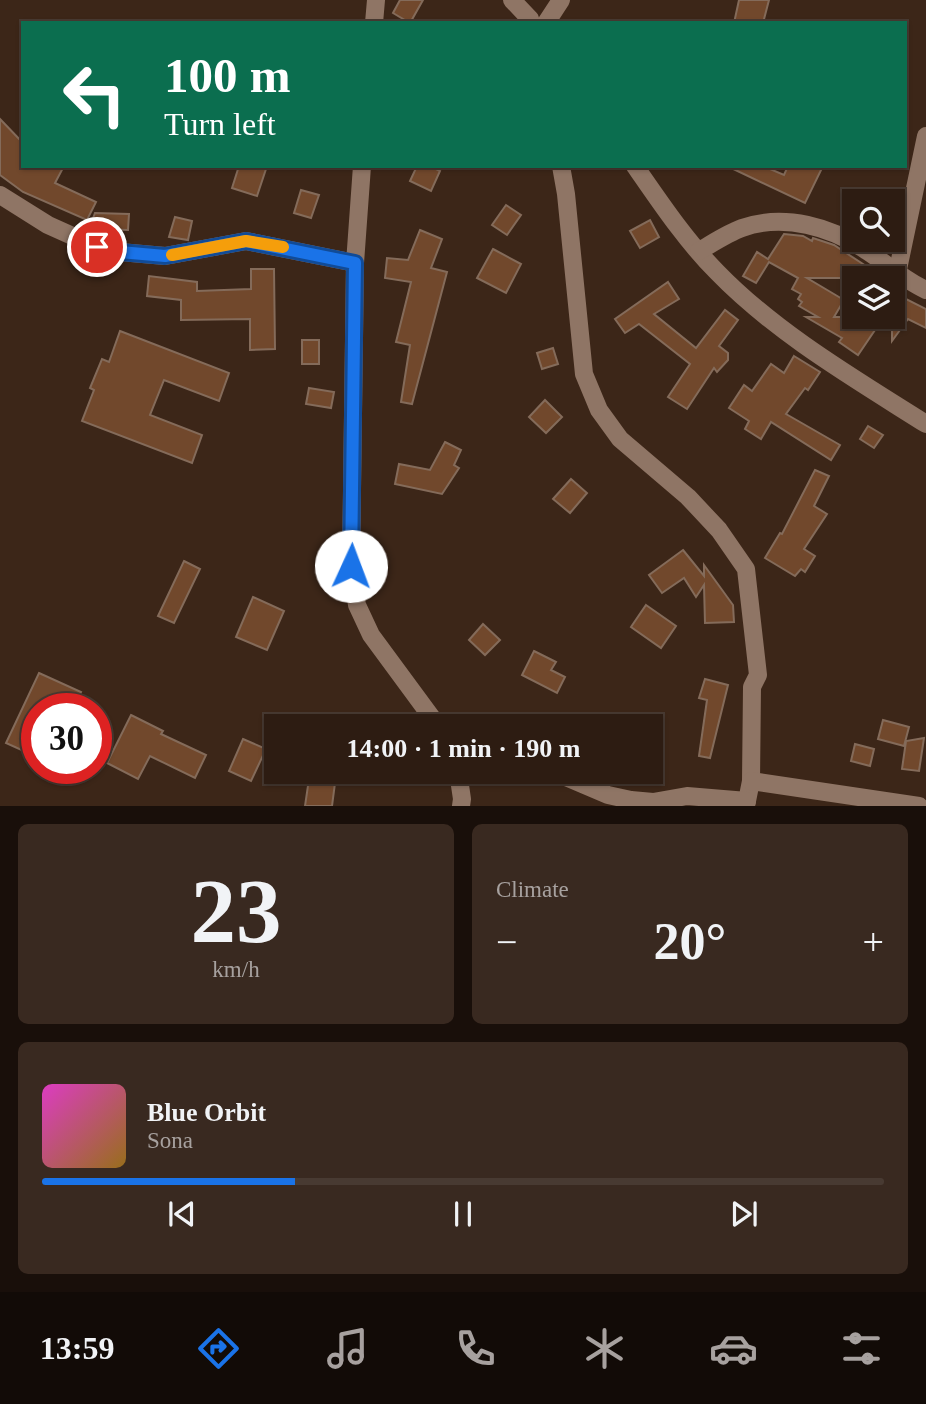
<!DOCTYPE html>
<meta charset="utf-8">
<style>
body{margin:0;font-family:"Times New Roman",serif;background:#392920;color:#f1f3f6;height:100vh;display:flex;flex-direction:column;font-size:26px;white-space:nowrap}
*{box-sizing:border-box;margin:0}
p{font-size:23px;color:#a7a19f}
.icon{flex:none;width:38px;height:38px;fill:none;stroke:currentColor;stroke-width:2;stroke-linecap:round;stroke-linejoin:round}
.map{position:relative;height:806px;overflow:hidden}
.details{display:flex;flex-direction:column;gap:18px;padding:18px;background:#190f0a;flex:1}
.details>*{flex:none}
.guide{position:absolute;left:21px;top:21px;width:886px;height:147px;border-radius:0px;box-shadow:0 2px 5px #0004,0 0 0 2px #483a32;background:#0b6e4f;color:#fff;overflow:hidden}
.fabs{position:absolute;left:842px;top:189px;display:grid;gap:14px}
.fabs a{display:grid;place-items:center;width:63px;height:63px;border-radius:0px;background:#2d1c12;box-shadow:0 2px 5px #0004,0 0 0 2px #483a32;font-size:35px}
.speed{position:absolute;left:21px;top:693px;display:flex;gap:14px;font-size:35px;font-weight:700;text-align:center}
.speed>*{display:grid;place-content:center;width:91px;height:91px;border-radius:50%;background:#2d1c12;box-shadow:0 2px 5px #0004,0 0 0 2px #483a32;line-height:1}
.speed .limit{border:10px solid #d22;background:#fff;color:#111}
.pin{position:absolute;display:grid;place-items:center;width:60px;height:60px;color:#fff;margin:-30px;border:4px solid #fff;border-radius:50%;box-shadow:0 2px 7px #0007}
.me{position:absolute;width:77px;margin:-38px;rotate:2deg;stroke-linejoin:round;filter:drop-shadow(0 0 5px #0008)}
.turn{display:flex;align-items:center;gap:24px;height:147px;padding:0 28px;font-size:32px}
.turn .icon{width:91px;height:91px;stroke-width:2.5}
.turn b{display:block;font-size:49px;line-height:60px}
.big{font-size:52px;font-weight:700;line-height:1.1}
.details .widget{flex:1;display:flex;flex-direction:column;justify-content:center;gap:10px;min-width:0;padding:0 24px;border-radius:10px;background:#392920}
.details .dial{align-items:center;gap:0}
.dial b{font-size:91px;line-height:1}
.song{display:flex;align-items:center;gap:21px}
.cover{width:84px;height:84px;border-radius:10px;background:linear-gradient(135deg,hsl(310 70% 55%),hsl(40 70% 35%))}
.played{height:7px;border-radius:4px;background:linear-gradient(90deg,#1a73e8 30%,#483a32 30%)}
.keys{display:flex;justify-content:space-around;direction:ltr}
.heat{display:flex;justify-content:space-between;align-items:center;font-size:38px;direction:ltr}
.details .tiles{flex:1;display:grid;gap:18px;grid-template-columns:1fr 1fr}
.widget:last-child{grid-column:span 2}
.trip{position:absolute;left:264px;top:714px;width:399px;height:70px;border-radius:0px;background:#2d1c12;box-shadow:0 2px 5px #0004,0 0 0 2px #483a32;font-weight:700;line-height:70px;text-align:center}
.menu{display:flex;height:112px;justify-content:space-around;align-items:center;background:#120b07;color:#a7a19f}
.menu .icon{width:49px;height:49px}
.menu .active{color:#1a73e8}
.menu b{font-size:32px;color:#f1f3f6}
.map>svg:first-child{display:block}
</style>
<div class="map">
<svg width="926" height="806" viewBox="0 0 926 806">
<rect width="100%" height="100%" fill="#3c2618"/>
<!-- building -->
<g fill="#71482c" stroke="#846b5a" stroke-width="2">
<path d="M 400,0 L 423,0 L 410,23 L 393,13 Z"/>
<path d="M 739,0 L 769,0 L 763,23 L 734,23 Z"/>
<path d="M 0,119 L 23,143 L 23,166 L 64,166 L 55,183 L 96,202 L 87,220 L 23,192 L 0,175 Z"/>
<path d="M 239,166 L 267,166 L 257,196 L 232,188 Z"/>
<path d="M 417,166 L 430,166 L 440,171 L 431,191 L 410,181 Z"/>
<path d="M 727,166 L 763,166 L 784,175 L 788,166 L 823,166 L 805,203 Z"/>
<path d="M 301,190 L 319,195 L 311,218 L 294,213 Z"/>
<path d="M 506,205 L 521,215 L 507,235 L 492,225 Z"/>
<path d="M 95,213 L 129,214 L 128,230 L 100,229 L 90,226 Z"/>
<path d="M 175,217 L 192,221 L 188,240 L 169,237 Z"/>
<path d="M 650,220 L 659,237 L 640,248 L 630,231 Z"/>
<path d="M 420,230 L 442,239 L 431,268 L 447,272 L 412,404 L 401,402 L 410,345 L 396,342 L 411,282 L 385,278 L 387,258 L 408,260 Z"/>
<path d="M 784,234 L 803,236 L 812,241 L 813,238 L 834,245 L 866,266 L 858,278 L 807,278 L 844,300 L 834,317 L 861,317 L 877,327 L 858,355 L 839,342 L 842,338 L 806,317 L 818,317 L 799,306 L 802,302 L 798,299 L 801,294 L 792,289 L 798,278 L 769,262 L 756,283 L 743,276 L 757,252 L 768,259 Z"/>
<path d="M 493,249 L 521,264 L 506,293 L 477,278 Z"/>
<path d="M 251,269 L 274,269 L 275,349 L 250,350 L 250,319 L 181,320 L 181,300 L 147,296 L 149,276 L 197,282 L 197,291 L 251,289 Z"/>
<path d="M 668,282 L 679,299 L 654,314 L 696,348 L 725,310 L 738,320 L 719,346 L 728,353 L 728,360 L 717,372 L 714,368 L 687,409 L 668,397 L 690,364 L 639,324 L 625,333 L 615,319 Z"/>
<path d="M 892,292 L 926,309 L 926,328 L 908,319 L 892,341 Z"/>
<path d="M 120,331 L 229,373 L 219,401 L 164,380 L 150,415 L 202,435 L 192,463 L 82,421 L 94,390 L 90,388 L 102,359 L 109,362 Z"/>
<rect x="302" y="340" width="17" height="24"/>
<path d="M 553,348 L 558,364 L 542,369 L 537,353 Z"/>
<path d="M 794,356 L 820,372 L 808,390 L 805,388 L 786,414 L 840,445 L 831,460 L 771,422 L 761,439 L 745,429 L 749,421 L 729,408 L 744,385 L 752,391 L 771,364 L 784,373 Z"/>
<path d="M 309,388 L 334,392 L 331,408 L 306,404 Z"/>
<path d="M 545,400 L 562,417 L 546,433 L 529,417 Z"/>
<path d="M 868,426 L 883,435 L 874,448 L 860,439 Z"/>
<path d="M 445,442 L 461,450 L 454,465 L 459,468 L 442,494 L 395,484 L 399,464 L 430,470 Z"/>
<path d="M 815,470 L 829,476 L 814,506 L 827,514 L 804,549 L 815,556 L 805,572 L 801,569 L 795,576 L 765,558 L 780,533 L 782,534 Z"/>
<path d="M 571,479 L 587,493 L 570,513 L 553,499 Z"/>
<path d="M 683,550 L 704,576 L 704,565 L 733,605 L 734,622 L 705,623 L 704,585 L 696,597 L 684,578 L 662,593 L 649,575 Z"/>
<path d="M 184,561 L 200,569 L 174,623 L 158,616 Z"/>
<path d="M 253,597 L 284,611 L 267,650 L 236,637 Z"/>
<path d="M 646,605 L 676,626 L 661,648 L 631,627 Z"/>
<path d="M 483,624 L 500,640 L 485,655 L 469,640 Z"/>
<path d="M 534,651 L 556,662 L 551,670 L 565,677 L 557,693 L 522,675 Z"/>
<path d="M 39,673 L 81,692 L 73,709 L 37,709 L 37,757 L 6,743 Z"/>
<path d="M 705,679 L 728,685 L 710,758 L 699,756 L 707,700 L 699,698 Z"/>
<path d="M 131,715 L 163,731 L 161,734 L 206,755 L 195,778 L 150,756 L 138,779 L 107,763 Z"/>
<path d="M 883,720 L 909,727 L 904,746 L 878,739 Z"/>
<path d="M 924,738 L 919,771 L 902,769 L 906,741 Z"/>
<path d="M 243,739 L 266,749 L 251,781 L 229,771 Z"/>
<path d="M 855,744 L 874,749 L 870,766 L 851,761 Z"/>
<path d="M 309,779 L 335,783 L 332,806 L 305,806 Z"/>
</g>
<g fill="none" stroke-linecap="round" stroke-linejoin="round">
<!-- street -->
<g stroke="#8f7565" stroke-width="18">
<path d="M 512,0 L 530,19 L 531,23"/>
<path d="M 374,23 L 376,0"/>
<path d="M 546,23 L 561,0"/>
<path d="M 362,166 L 355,263 L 351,566 L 357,605 L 371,635 L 438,726"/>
<path d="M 561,166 L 566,194 L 584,374 L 599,410 L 620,439 L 688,497 L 719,530 L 746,569 L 758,675 L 752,687 L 751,781 L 746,806"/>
<path d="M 635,166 C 660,202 686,241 717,272 C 776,333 855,379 926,424"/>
<path d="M 0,195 L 48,225 L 97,247 L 120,252 L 165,256 L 246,241 L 355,263"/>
<path d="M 699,251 C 713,243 728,233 742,228 C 784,213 832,227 867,251 C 887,264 904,280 926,290"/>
<path d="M 897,274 L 926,136"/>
<path d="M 458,772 L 462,799 L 461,806"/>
<path d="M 554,772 L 608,795 L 631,800 L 653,802 L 687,796 L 747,801"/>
<path d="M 751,781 L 919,806"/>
</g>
</g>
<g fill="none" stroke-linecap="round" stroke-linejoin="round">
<!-- route casing -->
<g stroke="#114b97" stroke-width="18">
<path id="route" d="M 97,247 L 120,252 L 165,256 L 246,241 L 355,263 L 351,566"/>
</g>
<!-- route -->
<use href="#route" stroke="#1a73e8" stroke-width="12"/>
<!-- slow -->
<path stroke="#f59e0b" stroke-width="12" d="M 172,255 L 246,241 L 283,247"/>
</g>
</svg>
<div class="fabs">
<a><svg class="icon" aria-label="search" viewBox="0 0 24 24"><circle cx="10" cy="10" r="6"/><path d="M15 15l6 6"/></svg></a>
<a><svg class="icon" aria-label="layers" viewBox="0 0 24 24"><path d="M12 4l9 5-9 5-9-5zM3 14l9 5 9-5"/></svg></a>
</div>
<div class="speed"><div class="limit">30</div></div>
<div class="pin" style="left:97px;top:247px;background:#d93025"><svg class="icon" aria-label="arrive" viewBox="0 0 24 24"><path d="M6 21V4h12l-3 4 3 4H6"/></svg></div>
<svg class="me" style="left:351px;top:566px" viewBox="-20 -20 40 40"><circle r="19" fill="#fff"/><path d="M0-13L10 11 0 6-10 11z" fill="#1a73e8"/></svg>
<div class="trip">14:00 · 1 min · 190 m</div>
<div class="guide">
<div class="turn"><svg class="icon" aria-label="left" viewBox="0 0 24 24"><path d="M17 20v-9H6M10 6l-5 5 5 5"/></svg><div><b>100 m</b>Turn left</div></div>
</div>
</div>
<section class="details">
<div class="tiles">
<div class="widget dial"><b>23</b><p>km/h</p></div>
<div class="widget"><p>Climate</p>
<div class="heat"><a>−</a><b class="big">20°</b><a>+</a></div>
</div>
<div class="widget">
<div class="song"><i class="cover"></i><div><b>Blue Orbit</b><p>Sona</p></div></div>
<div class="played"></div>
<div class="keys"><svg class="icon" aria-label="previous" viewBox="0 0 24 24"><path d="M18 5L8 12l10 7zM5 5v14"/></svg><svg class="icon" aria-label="pause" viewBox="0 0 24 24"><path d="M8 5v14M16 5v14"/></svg><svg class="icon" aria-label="next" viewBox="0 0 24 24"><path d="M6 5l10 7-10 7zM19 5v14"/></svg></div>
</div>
</div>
</section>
<nav class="menu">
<b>13:59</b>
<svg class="icon active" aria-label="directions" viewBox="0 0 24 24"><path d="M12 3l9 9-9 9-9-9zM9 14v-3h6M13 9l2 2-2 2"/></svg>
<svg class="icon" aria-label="music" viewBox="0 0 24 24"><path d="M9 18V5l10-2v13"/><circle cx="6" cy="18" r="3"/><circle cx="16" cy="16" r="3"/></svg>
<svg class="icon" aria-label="phone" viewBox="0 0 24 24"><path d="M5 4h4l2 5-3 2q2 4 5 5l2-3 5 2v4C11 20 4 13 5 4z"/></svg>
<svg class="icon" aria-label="climate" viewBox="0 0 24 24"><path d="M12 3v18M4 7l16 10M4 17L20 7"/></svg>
<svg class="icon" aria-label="car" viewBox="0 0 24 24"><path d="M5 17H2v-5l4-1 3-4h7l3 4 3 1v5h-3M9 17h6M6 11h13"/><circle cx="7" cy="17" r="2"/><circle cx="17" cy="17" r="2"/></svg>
<svg class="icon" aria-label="filters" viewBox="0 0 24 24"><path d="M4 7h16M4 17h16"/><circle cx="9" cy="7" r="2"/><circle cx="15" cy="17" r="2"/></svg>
</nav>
